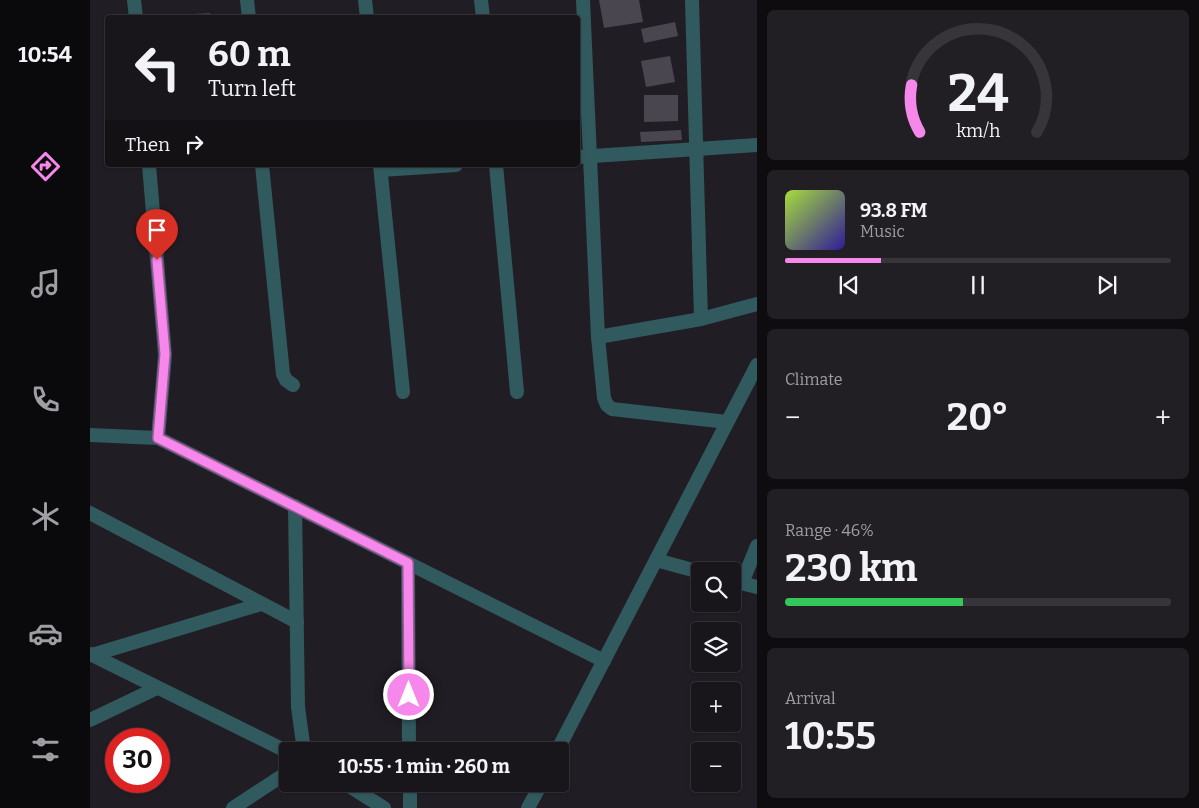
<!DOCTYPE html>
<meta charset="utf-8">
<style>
body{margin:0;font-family:Bitter,serif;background:#221f24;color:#f1f3f6;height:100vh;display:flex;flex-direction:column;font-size:19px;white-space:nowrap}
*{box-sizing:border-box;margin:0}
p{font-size:16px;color:#9f9fa3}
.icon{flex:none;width:28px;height:28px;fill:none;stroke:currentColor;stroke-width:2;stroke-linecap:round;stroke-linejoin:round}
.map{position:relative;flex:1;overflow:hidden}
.panel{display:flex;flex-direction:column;gap:10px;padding:10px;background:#0e0c0f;width:442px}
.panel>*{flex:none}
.guide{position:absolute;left:15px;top:15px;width:475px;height:152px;border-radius:5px;box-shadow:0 1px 4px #0004,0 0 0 1px #37353a;background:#19161b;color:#f1f3f6;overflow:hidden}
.tools{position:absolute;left:601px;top:562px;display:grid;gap:10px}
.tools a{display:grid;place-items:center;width:50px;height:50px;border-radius:5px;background:#19161b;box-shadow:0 1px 4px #0004,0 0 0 1px #37353a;font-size:25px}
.speed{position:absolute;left:15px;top:728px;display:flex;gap:10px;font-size:25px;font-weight:700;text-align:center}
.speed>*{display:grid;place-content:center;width:65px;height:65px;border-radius:50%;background:#19161b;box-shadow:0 1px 4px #0004,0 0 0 1px #37353a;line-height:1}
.speed .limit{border:8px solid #d22;background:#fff;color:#111}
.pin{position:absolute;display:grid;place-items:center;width:42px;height:42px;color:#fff;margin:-51px -21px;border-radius:50% 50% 50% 0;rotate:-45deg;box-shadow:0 0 5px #0007}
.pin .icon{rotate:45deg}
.me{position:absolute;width:55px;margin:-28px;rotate:0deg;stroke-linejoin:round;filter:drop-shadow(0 0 4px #0008)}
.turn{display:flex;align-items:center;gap:18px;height:105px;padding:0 20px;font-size:22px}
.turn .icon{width:65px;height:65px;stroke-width:2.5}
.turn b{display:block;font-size:35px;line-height:42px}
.then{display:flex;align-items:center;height:48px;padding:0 20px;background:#0003;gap:10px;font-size:19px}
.big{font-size:38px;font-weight:700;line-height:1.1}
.panel .tile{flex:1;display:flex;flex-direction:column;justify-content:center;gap:8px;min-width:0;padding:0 18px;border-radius:8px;background:#221f24}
.panel .dial{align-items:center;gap:0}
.dial svg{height:130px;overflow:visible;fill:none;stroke:#37353a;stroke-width:7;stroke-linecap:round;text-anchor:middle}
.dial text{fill:#f1f3f6;stroke:none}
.song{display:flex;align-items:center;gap:15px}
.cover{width:60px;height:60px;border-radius:8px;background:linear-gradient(135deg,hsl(80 70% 55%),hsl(250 70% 35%))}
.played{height:5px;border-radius:2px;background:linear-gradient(90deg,#f788eb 25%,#37353a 25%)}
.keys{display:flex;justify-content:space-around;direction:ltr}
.heat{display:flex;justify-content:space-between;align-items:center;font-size:28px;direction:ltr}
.charge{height:8px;border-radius:4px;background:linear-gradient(90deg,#34c759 46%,#37353a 0)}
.trip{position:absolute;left:189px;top:742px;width:290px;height:50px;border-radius:5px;background:#19161b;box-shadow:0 1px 4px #0004,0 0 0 1px #37353a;font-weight:700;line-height:50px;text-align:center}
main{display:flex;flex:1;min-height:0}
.menu{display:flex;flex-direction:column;width:90px;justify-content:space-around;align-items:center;background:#0a090b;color:#9f9fa3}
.menu .icon{width:35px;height:35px}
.menu .current{color:#f788eb}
.menu b{font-size:22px;color:#f1f3f6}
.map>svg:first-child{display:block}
</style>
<main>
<nav class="menu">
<b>10:54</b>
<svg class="icon current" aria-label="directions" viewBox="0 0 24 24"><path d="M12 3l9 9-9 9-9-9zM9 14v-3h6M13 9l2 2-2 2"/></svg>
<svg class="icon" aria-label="music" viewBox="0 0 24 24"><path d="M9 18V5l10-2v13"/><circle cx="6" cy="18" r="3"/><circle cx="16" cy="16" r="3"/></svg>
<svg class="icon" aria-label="phone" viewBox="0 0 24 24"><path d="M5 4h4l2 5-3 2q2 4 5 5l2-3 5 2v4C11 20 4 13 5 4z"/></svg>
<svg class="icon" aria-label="climate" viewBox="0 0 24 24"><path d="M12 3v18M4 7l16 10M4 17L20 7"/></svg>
<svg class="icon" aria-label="car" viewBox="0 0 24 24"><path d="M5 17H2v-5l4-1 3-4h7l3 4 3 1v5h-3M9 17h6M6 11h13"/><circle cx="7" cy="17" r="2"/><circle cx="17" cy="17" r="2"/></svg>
<svg class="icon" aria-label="filters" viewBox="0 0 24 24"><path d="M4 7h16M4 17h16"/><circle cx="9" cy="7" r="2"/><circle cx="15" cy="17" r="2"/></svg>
</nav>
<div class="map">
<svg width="667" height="808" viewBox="0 0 667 808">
<rect width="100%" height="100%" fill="#211d24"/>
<!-- building -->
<g fill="#4a464f">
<path d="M 509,0 L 549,0 L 553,22 L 514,28 Z"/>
<path d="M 120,13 L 120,18 L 105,18 L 104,14 Z"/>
<path d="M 585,22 L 588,36 L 554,43 L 551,29 Z"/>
<path d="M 580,56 L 585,82 L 556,87 L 551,61 Z"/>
<path d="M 554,95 L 588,95 L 588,121 L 554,122 Z"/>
<path d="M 591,130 L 592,140 L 551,142 L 550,132 Z"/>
</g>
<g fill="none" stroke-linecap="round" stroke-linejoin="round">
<!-- minor -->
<g stroke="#315a5f" stroke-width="14">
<path d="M 44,0 L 46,18"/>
<path d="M 157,0 L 159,18"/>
<path d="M 275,0 L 277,18"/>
<path d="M 391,0 L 393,18"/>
<path d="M 493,0 L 508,337 L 514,398 L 517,405 L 522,409 L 637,422"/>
<path d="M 602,0 L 611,319"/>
<path d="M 488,157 L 667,145"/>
<path d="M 59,165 L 75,355 L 68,438"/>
<path d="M 172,165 L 193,374 L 196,380 L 203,385"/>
<path d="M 290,165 L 313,392"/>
<path d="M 406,165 L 427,392"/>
<path d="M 291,170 L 366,165"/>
<path d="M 508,337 L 611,319 L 667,304"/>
<path d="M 0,435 L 68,438 L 514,661"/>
<path d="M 205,506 L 208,707 L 214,751"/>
<path d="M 0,513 L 207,622"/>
<path d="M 566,560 L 610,572"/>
<path d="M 318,563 L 319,751"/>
<path d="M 642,581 L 667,587"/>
<path d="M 652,583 L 667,546"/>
<path d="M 0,654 L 198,752"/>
<path d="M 2,655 L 171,604"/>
<path d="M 0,720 L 67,688"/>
<path d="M 467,751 L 667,365"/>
<path d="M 256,784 L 294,808"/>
<path d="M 320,784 L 320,808"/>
<path d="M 143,808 L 198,772"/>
<path d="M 438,808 L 451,784"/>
</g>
</g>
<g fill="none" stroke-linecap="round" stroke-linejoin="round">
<!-- route casing -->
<g stroke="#a15899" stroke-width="12">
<path id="route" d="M 67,260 L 75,354 L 68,438 L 318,563 L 319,695"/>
</g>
<!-- route -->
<use href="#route" stroke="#f788eb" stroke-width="9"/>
</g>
</svg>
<div class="tools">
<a><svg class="icon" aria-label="search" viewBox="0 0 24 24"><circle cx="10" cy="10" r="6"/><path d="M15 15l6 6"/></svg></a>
<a><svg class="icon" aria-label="layers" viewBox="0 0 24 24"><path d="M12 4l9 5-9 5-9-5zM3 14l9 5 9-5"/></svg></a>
<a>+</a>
<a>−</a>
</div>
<div class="speed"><div class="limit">30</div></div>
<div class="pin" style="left:67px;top:260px;background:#d93025"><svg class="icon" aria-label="arrive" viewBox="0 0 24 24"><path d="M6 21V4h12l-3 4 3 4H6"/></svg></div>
<svg class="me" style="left:319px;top:695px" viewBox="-20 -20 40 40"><circle r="17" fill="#f788eb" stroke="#fff" stroke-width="3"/><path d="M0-11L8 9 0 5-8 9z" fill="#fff"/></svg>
<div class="trip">10:55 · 1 min · 260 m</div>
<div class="guide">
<div class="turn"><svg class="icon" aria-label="left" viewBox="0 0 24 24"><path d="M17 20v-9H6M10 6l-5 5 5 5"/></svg><div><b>60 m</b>Turn left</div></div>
<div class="then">Then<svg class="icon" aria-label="right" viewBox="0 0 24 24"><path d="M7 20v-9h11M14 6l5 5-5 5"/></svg></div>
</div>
</div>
<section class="panel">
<div class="tile dial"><svg viewBox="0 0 100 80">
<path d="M14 69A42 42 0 1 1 86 69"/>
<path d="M14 69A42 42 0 0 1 9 40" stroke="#f788eb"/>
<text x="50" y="56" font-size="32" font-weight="700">24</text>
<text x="50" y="72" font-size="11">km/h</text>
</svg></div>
<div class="tile">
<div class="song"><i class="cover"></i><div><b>93.8 FM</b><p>Music</p></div></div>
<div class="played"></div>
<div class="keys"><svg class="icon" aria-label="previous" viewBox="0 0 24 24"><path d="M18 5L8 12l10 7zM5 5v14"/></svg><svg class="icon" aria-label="pause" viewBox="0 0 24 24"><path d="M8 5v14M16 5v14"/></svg><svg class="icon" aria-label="next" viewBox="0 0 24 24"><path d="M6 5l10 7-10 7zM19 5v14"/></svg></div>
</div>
<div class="tile"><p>Climate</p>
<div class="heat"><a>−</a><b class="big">20°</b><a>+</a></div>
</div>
<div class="tile"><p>Range · 46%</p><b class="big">230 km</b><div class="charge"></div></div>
<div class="tile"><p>Arrival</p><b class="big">10:55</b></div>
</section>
</main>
